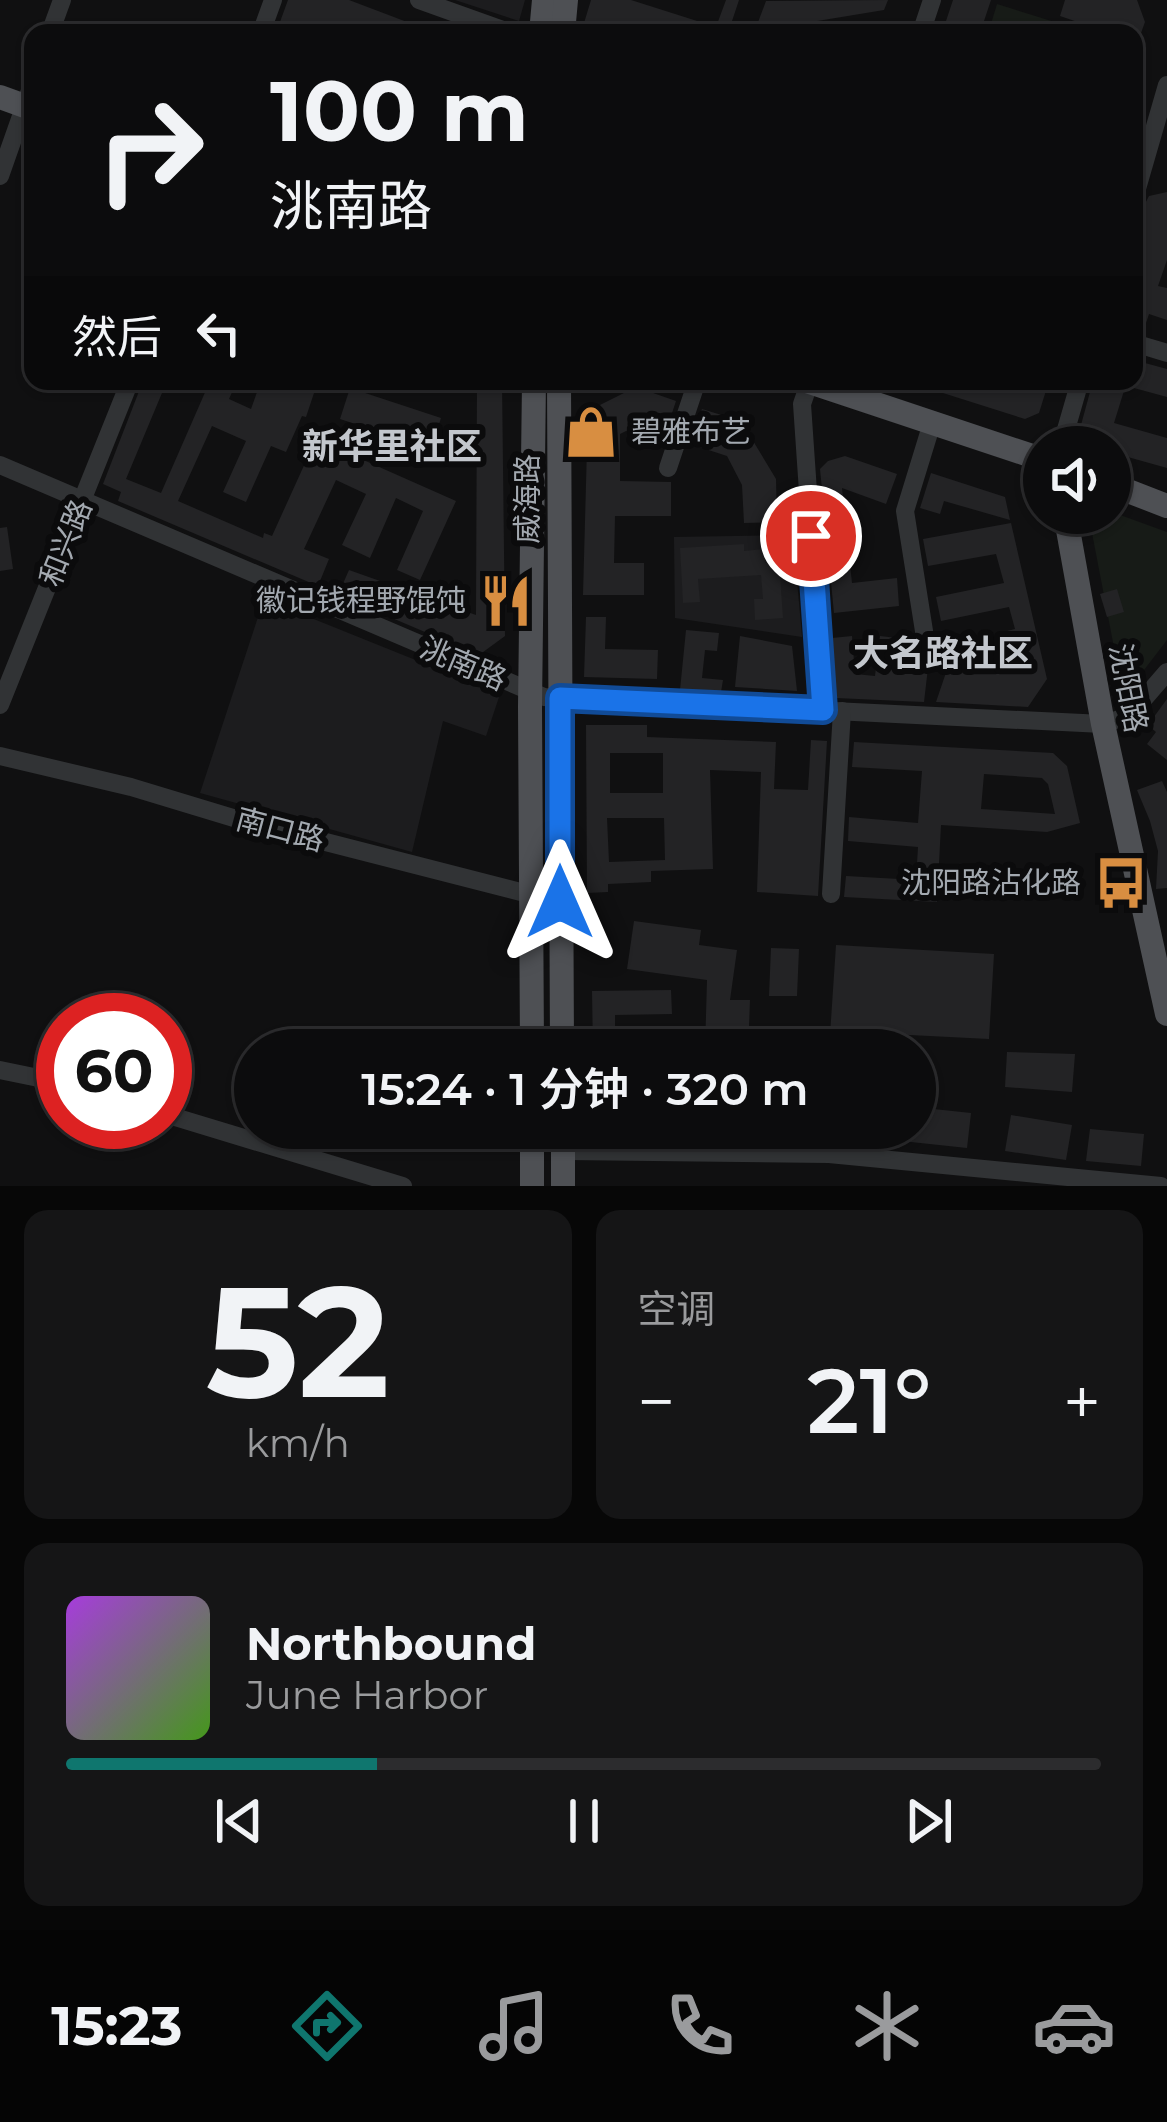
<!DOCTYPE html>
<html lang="zh">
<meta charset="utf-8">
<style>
body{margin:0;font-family:Montserrat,"Noto Sans SC",sans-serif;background:#151516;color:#f1f3f6;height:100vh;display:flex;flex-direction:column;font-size:45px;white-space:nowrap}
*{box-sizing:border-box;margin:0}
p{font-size:39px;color:#9a9b9d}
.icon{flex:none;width:66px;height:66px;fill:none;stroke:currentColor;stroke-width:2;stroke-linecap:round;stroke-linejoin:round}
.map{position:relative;height:1186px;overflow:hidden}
.side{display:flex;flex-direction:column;gap:24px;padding:24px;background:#070707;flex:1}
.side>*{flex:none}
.top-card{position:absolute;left:24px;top:24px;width:1119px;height:366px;border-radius:24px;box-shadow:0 3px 9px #0004,0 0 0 3px #2c2c2e;background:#0c0c0d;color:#f1f3f6;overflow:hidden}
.tools{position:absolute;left:1023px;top:426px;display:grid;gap:24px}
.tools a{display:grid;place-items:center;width:108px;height:108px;border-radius:50%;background:#0c0c0d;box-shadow:0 3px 9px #0004,0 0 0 3px #2c2c2e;font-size:60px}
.speed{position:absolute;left:36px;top:993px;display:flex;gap:24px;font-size:60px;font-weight:700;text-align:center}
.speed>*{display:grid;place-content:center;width:156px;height:156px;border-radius:50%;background:#0c0c0d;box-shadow:0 3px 9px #0004,0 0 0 3px #2c2c2e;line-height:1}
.speed .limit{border:18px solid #d22;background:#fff;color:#111}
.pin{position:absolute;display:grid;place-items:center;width:102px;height:102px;color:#fff;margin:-51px;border:6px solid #fff;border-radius:50%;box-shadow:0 3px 12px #0007}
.me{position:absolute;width:132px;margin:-66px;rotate:0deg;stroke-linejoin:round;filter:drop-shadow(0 0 9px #0008)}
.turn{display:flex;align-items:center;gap:42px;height:252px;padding:0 48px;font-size:54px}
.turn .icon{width:156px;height:156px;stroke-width:2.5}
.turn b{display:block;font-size:84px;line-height:102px}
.then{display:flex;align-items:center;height:114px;padding:0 48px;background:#0003;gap:24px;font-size:45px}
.big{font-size:90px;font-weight:600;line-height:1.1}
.side .card{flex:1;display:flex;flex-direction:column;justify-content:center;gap:18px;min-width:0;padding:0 42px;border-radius:24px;background:#151516}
.side .dial{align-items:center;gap:0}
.dial b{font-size:156px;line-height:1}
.song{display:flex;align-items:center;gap:36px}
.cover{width:144px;height:144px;border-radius:18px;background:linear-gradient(135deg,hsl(280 70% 55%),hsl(100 70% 35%))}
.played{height:12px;border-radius:6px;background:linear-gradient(90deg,#0f766e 30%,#2c2c2e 30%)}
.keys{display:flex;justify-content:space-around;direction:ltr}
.heat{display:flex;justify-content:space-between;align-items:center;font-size:66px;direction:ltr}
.side .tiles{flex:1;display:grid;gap:24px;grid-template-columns:1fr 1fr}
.card:last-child{grid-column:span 2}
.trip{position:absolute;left:234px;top:1029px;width:702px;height:120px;border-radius:60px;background:#0c0c0d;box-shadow:0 3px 9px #0004,0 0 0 3px #2c2c2e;font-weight:600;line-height:120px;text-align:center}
.dock{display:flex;height:192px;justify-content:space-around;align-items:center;background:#050505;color:#9a9b9d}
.dock .icon{width:84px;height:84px}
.dock .current{color:#0f766e}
.dock b{font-size:54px;color:#f1f3f6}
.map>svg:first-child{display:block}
</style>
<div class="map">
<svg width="1167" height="1186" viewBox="0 0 1167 1186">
<rect width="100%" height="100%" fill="#101011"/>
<!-- built -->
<g fill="#1c1c1e">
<path d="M 455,0 L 525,0 L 519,21 Z"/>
<path d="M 793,535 L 802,637 L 675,618 L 674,537 Z"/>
<path d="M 264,599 L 500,694 L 486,736 L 443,721 L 412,852 L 200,793 Z"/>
</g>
<!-- green -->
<g fill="#171b17">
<path d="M 997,4 L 1090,33 L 1008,33 L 990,27 Z"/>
<path d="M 1112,512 L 1167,532 L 1167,640 L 1144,670 L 1130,676 L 1116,658 L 1092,533 L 1101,516 Z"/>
</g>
<!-- building -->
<g fill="#232325" fill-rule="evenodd">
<path d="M 288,0 L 349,0 L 436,33 L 276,33 Z"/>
<path d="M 591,0 L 631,0 L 716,27 L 726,0 L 739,0 L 728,33 L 669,33 L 652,28 L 651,33 L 581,33 Z"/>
<path d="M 888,0 L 884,10 L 787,26 L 784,33 L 754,33 L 766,1 Z"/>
<path d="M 953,0 L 991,0 L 980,33 L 942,33 Z"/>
<path d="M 1065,0 L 1137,0 L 1145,22 L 1141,33 L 1100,33 L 1101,30 L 1060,16 Z"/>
<path d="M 1167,192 L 1167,260 L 1158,286 L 1167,288 L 1167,320 L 1149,314 L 1143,332 L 1134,330 L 1134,225 L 1149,196 Z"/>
<path d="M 1134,360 L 1167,369 L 1167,397 L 1134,388 Z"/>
<path d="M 143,381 L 167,381 L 126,479 L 161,493 L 210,381 L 237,381 L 229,399 L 251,409 L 261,381 L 295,385 L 296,381 L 318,381 L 306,417 L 302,416 L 286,452 L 271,446 L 246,502 L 223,492 L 246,441 L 212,426 L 178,501 L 263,538 L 264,533 L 272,536 L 316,439 L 456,501 L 420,580 L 397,570 L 423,511 L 396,498 L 370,558 L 342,545 L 366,494 L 336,480 L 304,549 L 329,559 L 318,586 L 118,501 L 121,492 L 103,484 Z"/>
<path d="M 477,381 L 502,381 L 505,636 L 479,655 L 338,595 L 349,570 L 476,615 Z"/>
<path d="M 905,381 L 1049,381 L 1039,413 L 1025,419 Z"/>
<path d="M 1093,381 L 1127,381 L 1114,423 L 1167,438 L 1167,468 L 1110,452 L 1110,447 L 1089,447 L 1081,425 Z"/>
<path d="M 636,387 L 676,401 L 667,428 L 646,421 L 620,434 L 620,481 L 671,482 L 671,516 L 615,516 L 614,563 L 644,563 L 644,595 L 583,595 L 588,411 Z"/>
<path d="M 350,388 L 441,418 L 431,449 L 340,419 Z"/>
<path d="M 702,409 L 741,421 L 776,479 L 777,522 L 744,523 L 742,485 L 727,456 L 690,444 Z"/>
<path d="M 845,456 L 897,474 L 886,504 L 842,488 L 852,583 L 897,578 L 899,606 L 834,613 L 820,469 L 828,461 Z"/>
<path d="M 931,473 L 1005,497 L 1010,520 L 944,501 L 940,514 L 920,508 Z"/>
<path d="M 1011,523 L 1047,679 L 1028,707 L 936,702 L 953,652 L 1004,641 L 1003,632 L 1015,629 L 1009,607 L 941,621 L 936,597 L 1004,583 L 996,554 L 928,566 L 923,539 Z"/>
<path d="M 7,527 L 13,569 L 0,571 L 0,528 Z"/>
<path d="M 744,544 L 744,551 L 764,549 L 765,563 L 779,562 L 783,618 L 755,620 L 754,599 L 763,599 L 761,575 L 698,579 L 700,602 L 683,603 L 680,548 Z"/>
<path d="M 1117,589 L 1124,612 L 1107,617 L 1100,594 Z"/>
<path d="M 586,617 L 606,617 L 605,649 L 658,650 L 657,679 L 584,677 Z"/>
<path d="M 686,630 L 719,633 L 717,651 L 705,650 L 702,678 L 723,680 L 721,692 L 680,690 Z"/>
<path d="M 740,636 L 792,646 L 797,691 L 735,687 Z"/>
<path d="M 852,636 L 855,674 L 875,676 L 880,636 L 931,642 L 924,702 L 836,698 L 832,638 Z"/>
<path d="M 1167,699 L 1167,760 L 1147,744 L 1156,732 L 1148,725 Z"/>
<path d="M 586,725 L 647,725 L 647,737 L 776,742 L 774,789 L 808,790 L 811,740 L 827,741 L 818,896 L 757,892 L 761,772 L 710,770 L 713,869 L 651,871 L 651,882 L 608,884 L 608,892 L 587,893 ZM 610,753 L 663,753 L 663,793 L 610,793 ZM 607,818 L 664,818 L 665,860 L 609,862 Z"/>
<path d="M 854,742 L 1053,753 L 1067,766 L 1080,823 L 1047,832 L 941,825 L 937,902 L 844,897 L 846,876 L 916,880 L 918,847 L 848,841 L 849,817 L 918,823 L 922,771 L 852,767 ZM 984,774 L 1042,778 L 1048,784 L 1055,814 L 981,809 Z"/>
<path d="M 1162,781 L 1167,792 L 1167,888 L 1156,889 L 1158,851 L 1150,821 L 1137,790 Z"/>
<path d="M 634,921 L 701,930 L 699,945 L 737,950 L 730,1000 L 750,1000 L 749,1027 L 795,1028 L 794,1050 L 705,1050 L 707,980 L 627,969 Z"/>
<path d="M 836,945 L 994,954 L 989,1039 L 890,1034 L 888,1050 L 829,1050 Z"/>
<path d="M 771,948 L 799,949 L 797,996 L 769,996 Z"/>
<path d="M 671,990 L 672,1014 L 615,1015 L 615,1050 L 593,1050 L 592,991 Z"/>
<path d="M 1007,1052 L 1075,1054 L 1072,1092 L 1005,1087 Z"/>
<path d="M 915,1107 L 971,1113 L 967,1148 L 855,1136 L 856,1128 L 915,1128 Z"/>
<path d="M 1011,1115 L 1072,1125 L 1066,1160 L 1005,1151 Z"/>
<path d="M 1090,1129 L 1144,1134 L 1141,1166 L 1086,1161 Z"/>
</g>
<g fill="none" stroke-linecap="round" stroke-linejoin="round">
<!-- minor -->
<g stroke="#313335" stroke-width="18">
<path d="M 419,0 L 511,33"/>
<path d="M 50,33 L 62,0"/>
<path d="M 261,33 L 273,0"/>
<path d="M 921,33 L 932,0"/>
<path d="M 0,176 L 33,82"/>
<path d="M 1134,199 L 1167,85"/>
<path d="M 1134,343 L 1167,353"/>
<path d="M 810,381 L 802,404 L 823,710"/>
<path d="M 1061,447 L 1080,381"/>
<path d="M 0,465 L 544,697 L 1103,724 L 1129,716 L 1167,672"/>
<path d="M 668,468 L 697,381"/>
<path d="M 924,631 L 905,511 L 932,423"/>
<path d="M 0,705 L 130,381"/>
<path d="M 0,756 L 131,787 L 240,820 L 560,902"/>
<path d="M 831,894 L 842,711"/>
<path d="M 0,1070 L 63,1083"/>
<path d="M 165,1114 L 403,1186"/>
<path d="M 564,1151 L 829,1154 L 1161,1186"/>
</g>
<!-- major -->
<g stroke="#4e5054" stroke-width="24">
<path d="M 541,33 L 544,0"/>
<path d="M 563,33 L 566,0"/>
<path d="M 0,97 L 33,109"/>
<path d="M 559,381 L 562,1050"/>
<path d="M 807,381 L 1044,460"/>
<path d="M 1110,484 L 1167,506"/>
<path d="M 1065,513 L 1103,724 L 1167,1014"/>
<path d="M 532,1050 L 530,707 L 534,381"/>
<path d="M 532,1128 L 532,1186"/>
<path d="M 563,1186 L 563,1128"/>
</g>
</g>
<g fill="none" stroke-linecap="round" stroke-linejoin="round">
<!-- route casing -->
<g stroke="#114b97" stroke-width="30">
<path id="route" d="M 560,902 L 560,698 L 823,710 L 811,536"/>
</g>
<!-- route -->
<use href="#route" stroke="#1a73e8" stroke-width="21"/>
</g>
<!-- icons -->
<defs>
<g id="shop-bare" transform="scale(4.14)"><path d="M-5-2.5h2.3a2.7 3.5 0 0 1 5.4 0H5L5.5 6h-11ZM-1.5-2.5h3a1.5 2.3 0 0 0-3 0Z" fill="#d88e41" stroke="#0b0b0c" stroke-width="2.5" paint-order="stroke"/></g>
<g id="restaurant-bare" transform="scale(4.14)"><path d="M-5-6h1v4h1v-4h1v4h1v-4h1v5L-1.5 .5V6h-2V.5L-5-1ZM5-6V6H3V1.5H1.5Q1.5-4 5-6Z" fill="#d88e41" stroke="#0b0b0c" stroke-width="2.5" paint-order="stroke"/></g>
<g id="bus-bare" transform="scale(4.14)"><path d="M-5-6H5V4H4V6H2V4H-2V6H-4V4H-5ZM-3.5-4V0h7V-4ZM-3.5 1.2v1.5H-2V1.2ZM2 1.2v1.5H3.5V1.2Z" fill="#d88e41" stroke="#0b0b0c" stroke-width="2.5" paint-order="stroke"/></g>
</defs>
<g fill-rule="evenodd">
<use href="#shop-bare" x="591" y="432"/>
<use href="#restaurant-bare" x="506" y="601"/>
<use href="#bus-bare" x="1121" y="883"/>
</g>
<g text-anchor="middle" stroke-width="12" stroke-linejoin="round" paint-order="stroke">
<!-- poi labels -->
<g font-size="30" fill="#a3a9b0" stroke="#0b0b0c" text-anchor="end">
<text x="631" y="442" text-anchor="start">碧雅布艺</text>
<text x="466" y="611">徽记钱程野馄饨</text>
<text x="1081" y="893">沈阳路沾化路</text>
</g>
<!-- street labels -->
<g font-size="30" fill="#a3a9b0" stroke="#0b0b0c">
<text transform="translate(528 499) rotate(-90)" y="10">威海路</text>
<text transform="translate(66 543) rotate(-68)" y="10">和兴路</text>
<text transform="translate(463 664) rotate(23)" y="10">洮南路</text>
<text transform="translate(1128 688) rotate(79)" y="10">沈阳路</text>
<text transform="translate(280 830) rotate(15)" y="10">南口路</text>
</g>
<!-- quarter labels -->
<g font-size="36" font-weight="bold" fill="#c3c7cd" stroke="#0b0b0c">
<text x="392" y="459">新华里社区</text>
<text x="943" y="666">大名路社区</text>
</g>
</g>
</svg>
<div class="tools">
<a><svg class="icon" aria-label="sound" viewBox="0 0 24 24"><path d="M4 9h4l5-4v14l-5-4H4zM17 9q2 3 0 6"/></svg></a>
</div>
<div class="speed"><div class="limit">60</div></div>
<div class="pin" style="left:811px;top:536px;background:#d93025"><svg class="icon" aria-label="arrive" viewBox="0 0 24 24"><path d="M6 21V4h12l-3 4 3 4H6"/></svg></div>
<svg class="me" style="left:560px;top:902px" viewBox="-20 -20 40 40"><path d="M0-17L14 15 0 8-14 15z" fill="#1a73e8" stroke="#fff" stroke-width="4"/></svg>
<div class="trip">15:24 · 1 分钟 · 320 m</div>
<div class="top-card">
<div class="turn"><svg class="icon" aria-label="right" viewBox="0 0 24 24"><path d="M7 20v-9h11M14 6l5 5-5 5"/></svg><div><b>100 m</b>洮南路</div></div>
<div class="then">然后<svg class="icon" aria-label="left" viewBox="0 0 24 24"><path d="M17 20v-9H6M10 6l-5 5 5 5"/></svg></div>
</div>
</div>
<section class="side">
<div class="tiles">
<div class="card dial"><b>52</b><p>km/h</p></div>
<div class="card"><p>空调</p>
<div class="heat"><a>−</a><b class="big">21°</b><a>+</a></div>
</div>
<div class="card">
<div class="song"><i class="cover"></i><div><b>Northbound</b><p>June Harbor</p></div></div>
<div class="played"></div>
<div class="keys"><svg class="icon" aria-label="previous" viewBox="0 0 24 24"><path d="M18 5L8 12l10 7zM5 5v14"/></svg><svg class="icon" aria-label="pause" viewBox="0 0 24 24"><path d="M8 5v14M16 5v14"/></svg><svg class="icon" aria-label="next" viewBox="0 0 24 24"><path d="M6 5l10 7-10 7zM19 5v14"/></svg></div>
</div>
</div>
</section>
<nav class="dock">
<b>15:23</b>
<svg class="icon current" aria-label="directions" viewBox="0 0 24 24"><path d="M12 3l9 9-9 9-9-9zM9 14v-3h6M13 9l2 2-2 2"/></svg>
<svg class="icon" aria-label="music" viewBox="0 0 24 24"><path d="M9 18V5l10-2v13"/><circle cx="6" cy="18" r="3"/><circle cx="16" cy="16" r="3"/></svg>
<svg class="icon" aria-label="phone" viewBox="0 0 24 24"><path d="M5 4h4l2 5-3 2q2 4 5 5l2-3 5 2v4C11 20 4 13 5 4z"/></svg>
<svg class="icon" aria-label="climate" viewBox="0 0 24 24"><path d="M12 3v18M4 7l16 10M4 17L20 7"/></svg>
<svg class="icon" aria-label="car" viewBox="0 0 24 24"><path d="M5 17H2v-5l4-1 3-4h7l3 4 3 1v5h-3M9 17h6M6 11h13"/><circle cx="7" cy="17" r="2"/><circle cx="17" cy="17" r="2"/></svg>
</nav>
